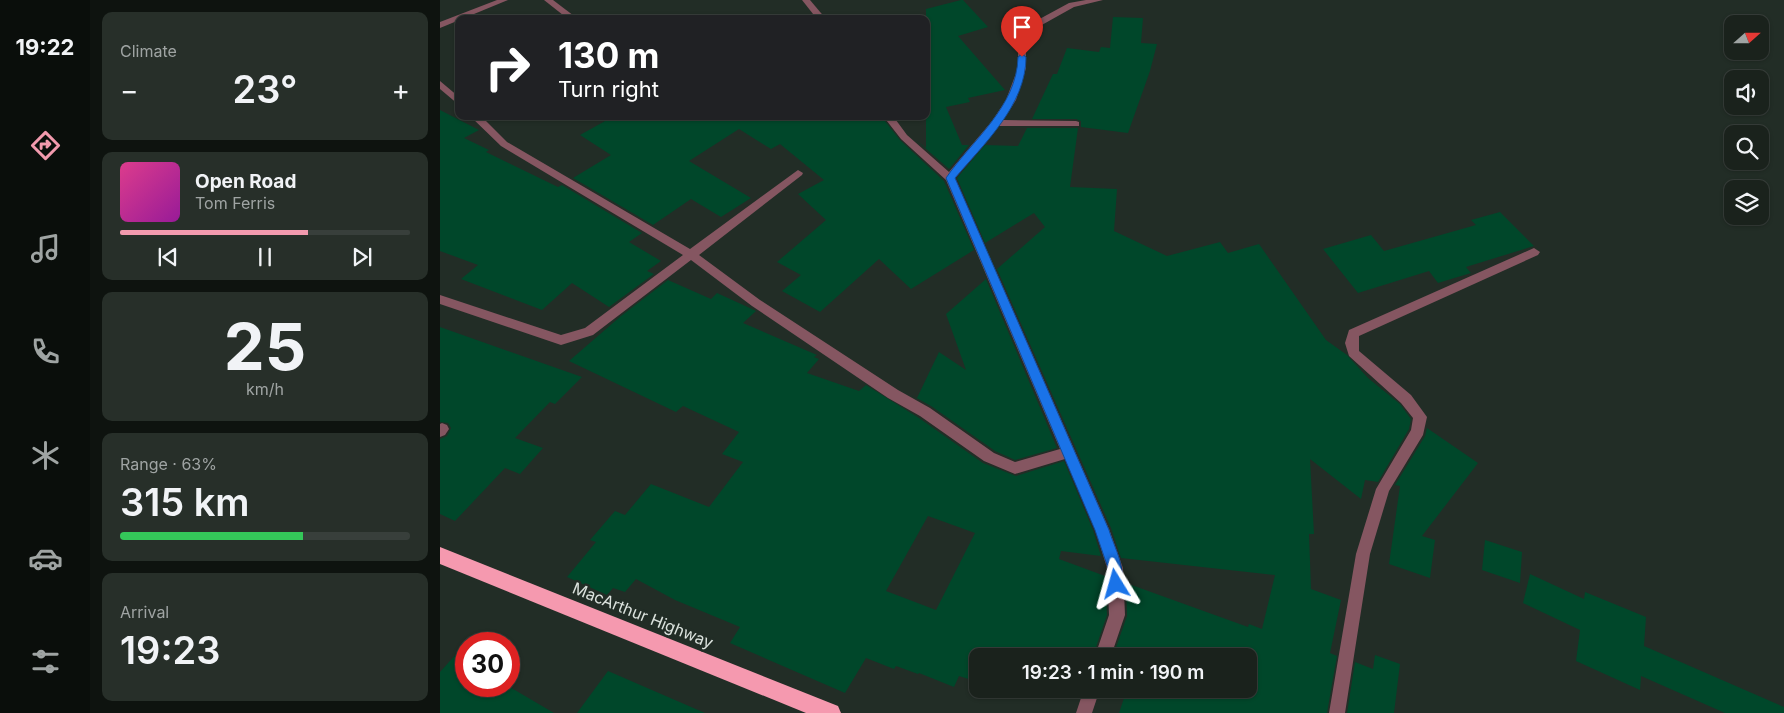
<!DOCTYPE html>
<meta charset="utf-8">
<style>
body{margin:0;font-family:Inter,sans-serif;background:#272f29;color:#f1f3f6;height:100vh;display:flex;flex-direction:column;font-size:19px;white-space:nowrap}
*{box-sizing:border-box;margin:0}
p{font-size:16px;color:#9fa4a3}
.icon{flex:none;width:28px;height:28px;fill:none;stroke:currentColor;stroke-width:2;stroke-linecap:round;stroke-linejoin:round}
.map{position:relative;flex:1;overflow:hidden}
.side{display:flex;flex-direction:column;gap:12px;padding:12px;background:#0e130f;width:350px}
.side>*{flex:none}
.guide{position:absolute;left:15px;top:15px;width:475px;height:105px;border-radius:10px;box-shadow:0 1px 4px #0004,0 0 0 1px #383f3b;background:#202124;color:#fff;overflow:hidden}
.needle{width:32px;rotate:69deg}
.controls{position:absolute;left:1284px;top:15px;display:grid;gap:10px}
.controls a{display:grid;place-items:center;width:45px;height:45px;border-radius:10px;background:#1a221c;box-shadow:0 1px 4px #0004,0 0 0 1px #383f3b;font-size:25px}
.speed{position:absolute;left:15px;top:632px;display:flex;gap:10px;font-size:25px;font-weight:700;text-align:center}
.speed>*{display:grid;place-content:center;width:65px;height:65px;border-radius:50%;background:#1a221c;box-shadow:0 1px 4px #0004,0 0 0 1px #383f3b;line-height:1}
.speed .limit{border:8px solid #d22;background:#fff;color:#111}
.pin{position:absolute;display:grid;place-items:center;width:42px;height:42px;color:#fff;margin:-51px -21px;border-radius:50% 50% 50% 0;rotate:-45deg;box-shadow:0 0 5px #0007}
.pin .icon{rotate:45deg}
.me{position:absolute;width:55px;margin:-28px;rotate:352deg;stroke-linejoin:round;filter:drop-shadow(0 0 4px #0008)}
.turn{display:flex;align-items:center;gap:18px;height:105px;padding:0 20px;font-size:22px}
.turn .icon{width:65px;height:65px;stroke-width:2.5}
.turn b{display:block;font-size:35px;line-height:42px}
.big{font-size:38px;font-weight:600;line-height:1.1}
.side .tile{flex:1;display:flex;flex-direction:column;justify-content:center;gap:8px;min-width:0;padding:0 18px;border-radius:10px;background:#272f29}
.side .dial{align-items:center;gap:0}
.dial b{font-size:65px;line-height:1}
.song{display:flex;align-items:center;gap:15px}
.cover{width:60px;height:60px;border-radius:8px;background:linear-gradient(135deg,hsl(330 70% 55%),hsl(300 70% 35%))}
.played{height:5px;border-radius:2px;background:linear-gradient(90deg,#f29aae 65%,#383f3b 65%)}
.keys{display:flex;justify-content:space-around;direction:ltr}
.heat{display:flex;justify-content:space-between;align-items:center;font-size:28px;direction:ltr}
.charge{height:8px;border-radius:4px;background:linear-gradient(90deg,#34c759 63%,#383f3b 0)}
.trip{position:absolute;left:529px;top:648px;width:288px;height:50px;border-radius:10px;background:#1a221c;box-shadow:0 1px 4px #0004,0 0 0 1px #383f3b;font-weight:600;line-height:50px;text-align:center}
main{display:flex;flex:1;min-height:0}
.menu{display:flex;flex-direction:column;width:90px;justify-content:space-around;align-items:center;background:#0a0e0b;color:#9fa4a3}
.menu .icon{width:35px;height:35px}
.menu .active{color:#f29aae}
.menu b{font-size:22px;color:#f1f3f6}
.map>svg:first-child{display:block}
</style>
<main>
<nav class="menu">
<b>19:22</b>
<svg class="icon active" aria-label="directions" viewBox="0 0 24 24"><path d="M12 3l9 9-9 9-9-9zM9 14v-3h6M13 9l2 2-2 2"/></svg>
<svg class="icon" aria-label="music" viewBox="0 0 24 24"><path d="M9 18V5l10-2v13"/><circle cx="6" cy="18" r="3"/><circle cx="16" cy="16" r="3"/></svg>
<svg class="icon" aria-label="phone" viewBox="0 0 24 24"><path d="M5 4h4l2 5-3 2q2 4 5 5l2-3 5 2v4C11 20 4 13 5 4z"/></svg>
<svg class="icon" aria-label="climate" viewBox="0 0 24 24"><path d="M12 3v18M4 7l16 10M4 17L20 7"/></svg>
<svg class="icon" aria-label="car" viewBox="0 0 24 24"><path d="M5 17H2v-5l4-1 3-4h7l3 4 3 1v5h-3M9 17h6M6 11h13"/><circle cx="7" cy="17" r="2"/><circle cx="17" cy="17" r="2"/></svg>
<svg class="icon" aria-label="filters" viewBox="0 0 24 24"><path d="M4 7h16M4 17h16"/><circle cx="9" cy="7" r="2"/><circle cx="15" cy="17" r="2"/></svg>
</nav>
<section class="side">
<div class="tile"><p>Climate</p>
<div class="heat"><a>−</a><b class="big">23°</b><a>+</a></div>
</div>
<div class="tile">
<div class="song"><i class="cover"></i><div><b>Open Road</b><p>Tom Ferris</p></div></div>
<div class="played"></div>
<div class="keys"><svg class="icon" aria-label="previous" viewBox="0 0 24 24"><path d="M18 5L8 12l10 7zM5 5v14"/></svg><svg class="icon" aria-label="pause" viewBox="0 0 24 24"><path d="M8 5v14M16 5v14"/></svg><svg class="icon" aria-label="next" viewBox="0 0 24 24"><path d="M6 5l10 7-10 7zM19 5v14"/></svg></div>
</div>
<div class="tile dial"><b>25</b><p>km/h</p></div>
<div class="tile"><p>Range · 63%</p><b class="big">315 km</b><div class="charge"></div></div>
<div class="tile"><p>Arrival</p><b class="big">19:23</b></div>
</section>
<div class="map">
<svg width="1344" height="713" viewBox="0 0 1344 713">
<rect width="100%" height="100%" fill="#222d26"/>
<!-- building -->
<g fill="#00472a" fill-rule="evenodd">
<path d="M 521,0 L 523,0 L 548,27 L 518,36 L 565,90 L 528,98 L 530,102 L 506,107 L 522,145 L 529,145 L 509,169 L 477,141 L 486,148 L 486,9 Z"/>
<path d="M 673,17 L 703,18 L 701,43 L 717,44 L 710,71 L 688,133 L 641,127 L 641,121 L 636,119 L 592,119 L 613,74 L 617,74 L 627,48 L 659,52 L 661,47 L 670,48 Z"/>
<path d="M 0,110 L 39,130 L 24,138 L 49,150 L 46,152 L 118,187 L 122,185 L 202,233 L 189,242 L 221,261 L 207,271 L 214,274 L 169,307 L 132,283 L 102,310 L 21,279 L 38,265 L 0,251 Z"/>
<path d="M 174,116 L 441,116 L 460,140 L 504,181 L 534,250 L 471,289 L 439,259 L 380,312 L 342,291 L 361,275 L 337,262 L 386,220 L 358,194 L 384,180 L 340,144 L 331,149 L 299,129 L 249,161 L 311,198 L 281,217 L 251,199 L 213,225 L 133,178 L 171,155 L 140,135 Z"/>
<path d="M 587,128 L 638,128 L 630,187 L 677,189 L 674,231 L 727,256 L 780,242 L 788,253 L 819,244 L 886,340 L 907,355 L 928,378 L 960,404 L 971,419 L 969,429 L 938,482 L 925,480 L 921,499 L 870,459 L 874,534 L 869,534 L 871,589 L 901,600 L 890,653 L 897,656 L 887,713 L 679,713 L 687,689 L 808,689 L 808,656 L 673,656 L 687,616 L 686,583 L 808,627 L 809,624 L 822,629 L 835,575 L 681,558 L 671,528 L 557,269 L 605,227 L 594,213 L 545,243 L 517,178 L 545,145 L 578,146 Z"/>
<path d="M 1060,212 L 1094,246 L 1026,267 L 1031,273 L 998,283 L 989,271 L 918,293 L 883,249 L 931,235 L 944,251 L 1036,225 L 1031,220 Z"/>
<path d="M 546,279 L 617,448 L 575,460 L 555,451 L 491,406 L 471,395 L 477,398 L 499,352 L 526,370 L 506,314 Z"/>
<path d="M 228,280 L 271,299 L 277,293 L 312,309 L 316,311 L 303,323 L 377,355 L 374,357 L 379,359 L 367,373 L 419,391 L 426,385 L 479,418 L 543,463 L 576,476 L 624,461 L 653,530 L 661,556 L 621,551 L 619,559 L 665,576 L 667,615 L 653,656 L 538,656 L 538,682 L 519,676 L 514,687 L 479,673 L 478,674 L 456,666 L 454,669 L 426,658 L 405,693 L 290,643 L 300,627 L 235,600 L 196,579 L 185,592 L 173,588 L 167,595 L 127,577 L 156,542 L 150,540 L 175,511 L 185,515 L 211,484 L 269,507 L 303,462 L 282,454 L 299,432 L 243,406 L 236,412 L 129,361 L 181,316 ZM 488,516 L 535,533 L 496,610 L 446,591 Z"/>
<path d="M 0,327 L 142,377 L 115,404 L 110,402 L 75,438 L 103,448 L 80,474 L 65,468 L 15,521 L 0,514 L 0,439 L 7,436 L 11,428 L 8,423 L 0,422 Z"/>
<path d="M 987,428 L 1038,463 L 982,536 L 995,540 L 990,578 L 949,564 L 960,486 L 955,485 L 985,436 Z"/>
<path d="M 1045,540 L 1082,552 L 1080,583 L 1042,570 Z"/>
<path d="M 1090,574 L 1144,599 L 1145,592 L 1206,617 L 1204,646 L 1344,707 L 1344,713 L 1285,713 L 1201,676 L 1200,690 L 1136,661 L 1140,630 L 1083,603 Z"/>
<path d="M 26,643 L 26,686 L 68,686 L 114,713 L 0,713 L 0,672 Z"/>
<path d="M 935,655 L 960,664 L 954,713 L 907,713 L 915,662 L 933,669 Z"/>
<path d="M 168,671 L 265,713 L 137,713 Z"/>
</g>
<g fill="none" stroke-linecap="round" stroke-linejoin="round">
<!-- minor -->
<g fill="#855661" fill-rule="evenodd">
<path d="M 57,0 L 68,0 L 0,28 L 0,22 Z"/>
<path d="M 104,0 L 113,0 L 138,19 L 128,19 Z"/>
<path d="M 362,0 L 370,0 L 386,19 L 377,19 Z"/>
<path d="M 646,0 L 663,0 L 634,7 L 600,26 L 586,45 L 586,68 L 576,100 L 563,120 L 636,121 L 639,122 L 639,126 L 559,126 L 515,178 L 669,529 L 683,568 L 685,615 L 671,656 L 655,656 L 669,615 L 667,568 L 655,529 L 625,459 L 575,474 L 544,461 L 480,416 L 448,398 L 312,306 L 251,260 L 153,335 L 121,345 L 0,304 L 0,295 L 121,335 L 145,328 L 243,255 L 61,146 L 30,116 L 41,116 L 67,142 L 250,249 L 358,170 L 363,173 L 362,175 L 259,255 L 320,300 L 458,390 L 490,408 L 554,453 L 575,462 L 620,449 L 506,180 L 461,139 L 443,116 L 453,116 L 467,135 L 509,172 L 552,121 L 566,100 L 578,68 L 578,45 L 594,22 L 629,3 Z"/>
<path d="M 0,81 L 19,97 L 19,105 L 0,89 Z"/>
<path d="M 1094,248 L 1100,252 L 1098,255 L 919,336 L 919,351 L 971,395 L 987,417 L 983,435 L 949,491 L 930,554 L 905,713 L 889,713 L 916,554 L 936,489 L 971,430 L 973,418 L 961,403 L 909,356 L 905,343 L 909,330 Z"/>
<path d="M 2,423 L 7,425 L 9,429 L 5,435 L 0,437 L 0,424 Z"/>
<path d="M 644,689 L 660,689 L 652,713 L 636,713 Z"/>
</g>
<!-- highway -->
<path fill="#f599af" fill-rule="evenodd" d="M 0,547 L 398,706 L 401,713 L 366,713 L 0,564 Z"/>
</g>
<!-- route -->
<path fill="#1a73e8" stroke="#114b97" d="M 582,54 L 586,57 C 586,105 544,144 515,178 L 669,530 C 674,547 688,571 680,589 L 676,591 L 671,589 L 668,568 L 655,530 L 506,178 C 532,140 577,107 578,57 Z"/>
<g text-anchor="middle" stroke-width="5" stroke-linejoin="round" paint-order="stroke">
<!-- near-street labels -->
<g font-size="16" fill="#dce3de" stroke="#222d26">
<text transform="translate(203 615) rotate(22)" y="6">MacArthur Highway</text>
</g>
</g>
</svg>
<div class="controls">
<a><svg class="needle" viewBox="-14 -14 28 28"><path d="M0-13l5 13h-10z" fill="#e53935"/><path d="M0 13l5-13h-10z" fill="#9fa4a3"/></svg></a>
<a><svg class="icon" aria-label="sound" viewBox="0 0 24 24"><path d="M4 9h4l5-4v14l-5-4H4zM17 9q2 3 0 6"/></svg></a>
<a><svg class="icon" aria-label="search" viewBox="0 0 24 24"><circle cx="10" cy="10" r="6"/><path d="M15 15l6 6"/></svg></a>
<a><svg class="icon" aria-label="layers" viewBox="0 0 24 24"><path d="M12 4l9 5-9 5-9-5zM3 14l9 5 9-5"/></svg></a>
</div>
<div class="speed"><div class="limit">30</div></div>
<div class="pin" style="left:582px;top:57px;background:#d93025"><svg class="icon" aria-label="arrive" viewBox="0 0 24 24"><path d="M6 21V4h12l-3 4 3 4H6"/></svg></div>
<svg class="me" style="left:676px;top:584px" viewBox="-20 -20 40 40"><path d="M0-17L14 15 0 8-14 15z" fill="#1a73e8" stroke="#fff" stroke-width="4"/></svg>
<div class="trip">19:23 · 1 min · 190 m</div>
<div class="guide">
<div class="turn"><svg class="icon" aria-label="right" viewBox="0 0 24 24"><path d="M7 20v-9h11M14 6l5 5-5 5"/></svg><div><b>130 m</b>Turn right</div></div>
</div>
</div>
</main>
